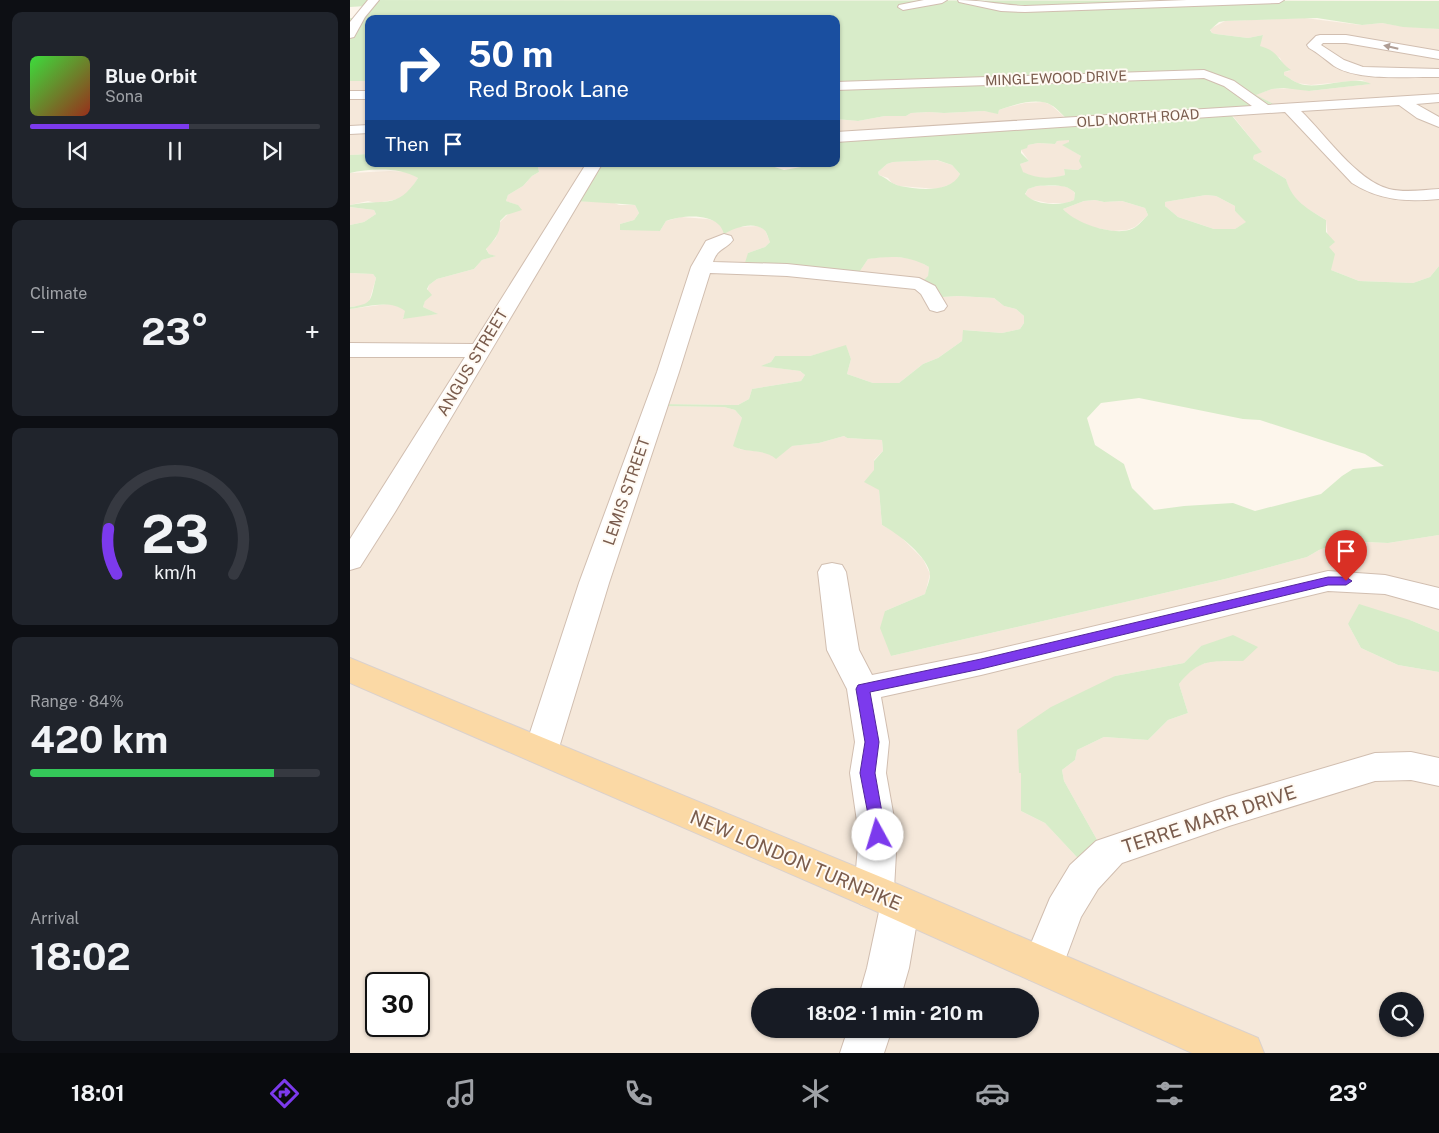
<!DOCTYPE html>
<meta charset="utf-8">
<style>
body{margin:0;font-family:"Public Sans",sans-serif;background:#20242c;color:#f1f3f6;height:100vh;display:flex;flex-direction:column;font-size:19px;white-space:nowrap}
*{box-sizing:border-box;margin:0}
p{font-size:16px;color:#9ea1a6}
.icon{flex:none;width:28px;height:28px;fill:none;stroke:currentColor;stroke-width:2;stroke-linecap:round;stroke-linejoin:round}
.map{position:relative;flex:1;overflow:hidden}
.drawer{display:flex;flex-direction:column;gap:12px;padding:12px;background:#0d0f14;width:350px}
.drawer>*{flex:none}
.guide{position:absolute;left:15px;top:15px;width:475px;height:152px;border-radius:10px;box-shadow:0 1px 4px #0004;background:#1a4fa0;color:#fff;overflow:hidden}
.controls{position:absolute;left:1029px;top:992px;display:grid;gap:10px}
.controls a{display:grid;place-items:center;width:45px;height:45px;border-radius:50%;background:#171b24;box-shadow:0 1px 4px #0004;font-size:25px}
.speed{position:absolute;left:15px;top:972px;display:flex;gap:10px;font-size:25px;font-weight:700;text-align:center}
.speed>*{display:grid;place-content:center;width:65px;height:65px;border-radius:50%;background:#171b24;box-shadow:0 1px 4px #0004;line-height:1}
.speed .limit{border:2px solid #111;border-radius:8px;background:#fff;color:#111}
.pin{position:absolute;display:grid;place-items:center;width:42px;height:42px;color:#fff;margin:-51px -21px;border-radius:50% 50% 50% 0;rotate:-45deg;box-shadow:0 0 5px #0007}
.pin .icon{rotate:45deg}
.me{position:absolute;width:55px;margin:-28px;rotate:354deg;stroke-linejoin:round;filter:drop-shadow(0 0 4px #0008)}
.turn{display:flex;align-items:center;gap:18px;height:105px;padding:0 20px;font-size:22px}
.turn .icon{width:65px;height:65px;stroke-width:2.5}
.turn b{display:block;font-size:35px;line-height:42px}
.then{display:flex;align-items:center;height:48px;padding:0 20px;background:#0003;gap:10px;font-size:19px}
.big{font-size:38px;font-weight:700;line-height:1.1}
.drawer .tile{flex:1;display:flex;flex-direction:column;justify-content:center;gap:8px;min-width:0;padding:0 18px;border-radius:10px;background:#20242c}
.drawer .dial{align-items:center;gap:0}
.dial svg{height:130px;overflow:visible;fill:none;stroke:#363941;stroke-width:7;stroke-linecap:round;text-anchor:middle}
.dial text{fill:#f1f3f6;stroke:none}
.song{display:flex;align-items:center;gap:15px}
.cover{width:60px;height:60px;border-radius:8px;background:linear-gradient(135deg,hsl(120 70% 55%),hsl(10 70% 35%))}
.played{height:5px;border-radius:2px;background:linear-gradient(90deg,#7c3aed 55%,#363941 55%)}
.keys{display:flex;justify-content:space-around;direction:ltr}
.heat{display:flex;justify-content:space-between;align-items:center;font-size:28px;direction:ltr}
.charge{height:8px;border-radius:4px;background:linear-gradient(90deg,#34c759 84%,#363941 0)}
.trip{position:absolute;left:401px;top:988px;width:288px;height:50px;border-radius:25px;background:#171b24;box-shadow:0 1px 4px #0004;font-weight:700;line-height:50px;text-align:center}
.dock{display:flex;height:80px;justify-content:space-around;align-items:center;background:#090b0e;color:#9ea1a6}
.dock .icon{width:35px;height:35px}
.dock .current{color:#7c3aed}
.dock b{font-size:22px;color:#f1f3f6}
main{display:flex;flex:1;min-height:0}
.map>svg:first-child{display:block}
</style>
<main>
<section class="drawer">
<div class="tile">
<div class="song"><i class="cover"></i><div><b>Blue Orbit</b><p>Sona</p></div></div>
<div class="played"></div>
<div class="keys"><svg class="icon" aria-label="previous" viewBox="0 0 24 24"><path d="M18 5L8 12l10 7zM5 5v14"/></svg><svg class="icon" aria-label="pause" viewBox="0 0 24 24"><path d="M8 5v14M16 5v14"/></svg><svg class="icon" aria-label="next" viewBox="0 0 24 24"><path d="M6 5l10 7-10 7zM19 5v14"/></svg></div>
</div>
<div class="tile"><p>Climate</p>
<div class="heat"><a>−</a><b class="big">23°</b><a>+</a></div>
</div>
<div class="tile dial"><svg viewBox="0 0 100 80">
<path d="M14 69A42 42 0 1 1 86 69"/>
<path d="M14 69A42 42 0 0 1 9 41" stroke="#7c3aed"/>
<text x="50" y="56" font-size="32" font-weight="700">23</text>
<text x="50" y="72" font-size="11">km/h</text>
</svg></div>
<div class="tile"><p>Range · 84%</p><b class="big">420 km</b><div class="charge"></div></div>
<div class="tile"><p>Arrival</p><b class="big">18:02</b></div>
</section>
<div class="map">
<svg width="1089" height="1053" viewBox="0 0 1089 1053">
<rect width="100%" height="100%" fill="#fdf6ec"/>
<!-- residential -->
<g fill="#f5e8da" fill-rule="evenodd">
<path d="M 955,18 L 1011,25 L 1032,23 L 1050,26 L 1089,29 L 1089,266 L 1080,277 L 1063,283 L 1009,281 L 981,270 L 976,220 L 951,205 L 939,190 L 936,179 L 903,159 L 904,155 L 911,151 L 878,110 L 929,107 L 905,95 L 922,89 L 944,88 L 959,91 L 1020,84 L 1012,80 L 961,85 L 947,83 L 934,75 L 933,72 L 940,71 L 933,65 L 930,58 L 909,46 L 913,35 L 898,38 L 866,34 L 862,33 L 860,29 L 875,21 Z"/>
<path d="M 0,81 L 19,81 L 19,154 L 0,155 Z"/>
<path d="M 694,102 L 701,105 L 719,121 L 486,137 L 486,119 L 508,121 L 535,116 L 556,116 L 561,113 L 579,112 L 594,113 L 634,111 L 648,113 L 649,110 L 658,107 L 675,103 Z"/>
<path d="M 719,139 L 720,142 L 713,145 L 731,156 L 732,167 L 728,170 L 714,169 L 715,175 L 702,179 L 683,177 L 672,172 L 670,164 L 679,161 L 671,150 L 678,145 L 688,143 L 705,144 L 707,141 Z"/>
<path d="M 586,160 L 602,165 L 610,174 L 606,182 L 588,189 L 549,186 L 542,183 L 538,178 L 529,175 L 528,172 L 537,164 L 543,162 Z"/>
<path d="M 192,164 L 293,164 L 282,166 L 245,165 L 222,201 L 262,202 L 269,205 L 285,205 L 289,213 L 284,220 L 270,224 L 310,231 L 316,221 L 331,217 L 358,219 L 385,227 L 408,226 L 415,230 L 420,242 L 415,247 L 398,253 L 510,271 L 518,259 L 538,256 L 565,259 L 579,267 L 577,298 L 608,296 L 644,298 L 654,306 L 666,309 L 674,316 L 674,323 L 670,329 L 652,333 L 614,330 L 612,341 L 588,358 L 573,364 L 549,383 L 523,383 L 497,374 L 501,359 L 496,346 L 460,356 L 425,356 L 421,362 L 412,366 L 450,371 L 455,375 L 451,381 L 402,389 L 399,399 L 388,405 L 310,404 L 309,406 L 374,407 L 385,410 L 392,418 L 389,449 L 420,453 L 441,446 L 469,443 L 494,436 L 497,438 L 532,440 L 533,451 L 524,460 L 529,490 L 532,525 L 547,533 L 573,559 L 580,574 L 575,594 L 535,611 L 541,656 L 875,579 L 957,557 L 969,550 L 994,541 L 1038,543 L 1089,535 L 1089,632 L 1060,620 L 998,624 L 1011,648 L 1048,665 L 1089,672 L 1089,1053 L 0,1053 L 0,309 L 37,304 L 48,305 L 56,311 L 53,318 L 87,314 L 73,307 L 79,285 L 87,279 L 124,269 L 132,260 L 145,256 L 139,254 L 136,248 L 146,238 L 150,222 L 167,205 L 156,201 L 158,195 L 173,186 L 182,176 L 189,172 L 188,167 ZM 851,646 L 893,661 L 861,661 L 840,669 L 829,684 L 838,713 L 818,720 L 798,740 L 754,737 L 727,750 L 725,760 L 712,770 L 714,781 L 755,854 L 738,869 L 695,823 L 671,811 L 671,773 L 765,676 L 834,663 ZM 26,984 L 69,984 L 69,1026 L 26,1026 ZM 410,996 L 680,996 L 680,1029 L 410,1029 ZM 1038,1001 L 1065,1001 L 1065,1029 L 1038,1029 Z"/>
<path d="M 40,171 L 58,172 L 68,178 L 59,192 L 49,199 L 26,203 L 18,201 L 0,205 L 0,173 Z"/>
<path d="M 687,186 L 713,186 L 722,189 L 725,194 L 724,200 L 717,203 L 698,203 L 679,199 L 675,195 L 678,189 Z"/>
<path d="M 856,195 L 866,196 L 885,206 L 885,211 L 897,222 L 885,229 L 864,229 L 828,217 L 815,206 L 815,202 Z"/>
<path d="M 745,200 L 754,202 L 772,201 L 795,208 L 798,215 L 785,227 L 777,230 L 763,231 L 741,227 L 732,223 L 718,215 L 713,209 L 734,201 Z"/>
<path d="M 0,207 L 24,210 L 26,214 L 14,222 L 0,225 Z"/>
<path d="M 0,273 L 23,274 L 26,278 L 19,302 L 15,305 L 0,307 Z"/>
</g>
<!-- green -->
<g fill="#d8ecc9" fill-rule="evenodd">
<path d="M 0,0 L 1089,1 L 1089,29 L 1053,27 L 1032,23 L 1012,25 L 967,18 L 875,21 L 869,22 L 860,30 L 862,33 L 866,34 L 898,38 L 913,35 L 910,46 C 929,51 927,60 941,70 L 934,72 L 934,75 C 941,79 947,84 955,85 C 974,88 1006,75 1021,84 L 959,91 L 934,88 L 922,89 L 906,95 L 929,107 L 878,111 L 912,152 L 904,155 L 903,159 L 936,179 C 942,201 958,209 976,220 L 976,232 L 985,242 L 979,247 L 985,254 L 981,270 L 1009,281 L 1063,283 L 1080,277 L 1089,266 L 1089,535 L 1038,543 L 994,541 L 969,550 L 957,557 L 875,579 L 541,656 L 530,628 L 535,611 L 575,594 C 576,589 580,581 580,575 C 579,557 547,533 532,525 L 529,490 L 514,482 L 524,470 L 524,461 L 533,451 L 532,440 L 497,438 L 494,436 L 469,443 L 442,446 L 426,459 C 414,448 397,454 383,446 L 392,418 L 385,410 L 374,407 L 308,406 L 310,404 L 388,405 L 399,399 L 402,389 L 451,381 L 455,375 L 450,371 L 411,366 L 421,362 L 425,356 L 460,356 L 496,345 L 501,359 L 497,374 L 523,383 L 549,383 L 573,364 L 588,358 L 612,341 L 613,330 L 652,333 L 670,329 L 674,323 L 674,316 L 666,309 L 654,306 L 644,298 L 608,296 L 577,298 L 569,285 L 578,276 L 579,267 C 558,255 542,256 518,259 L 510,271 L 503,276 L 394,266 L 398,253 L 415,247 L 420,242 C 418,238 417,231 413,229 C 402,221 384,228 374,234 C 373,231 371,226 368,224 C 356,213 330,216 316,221 L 310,231 L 270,230 L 270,224 L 284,220 L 289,213 L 285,205 C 264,203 243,202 221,201 L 245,165 L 337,164 L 351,167 L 382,164 L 415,164 L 434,170 L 469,164 L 486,164 L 486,137 L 719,121 C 713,116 707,108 701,105 C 687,97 663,105 649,110 L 648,114 L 634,111 L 594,113 L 579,112 L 561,113 L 556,116 L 535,116 L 508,121 L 486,119 L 486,19 L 19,19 L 19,81 L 0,81 L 0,32 L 6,21 L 0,21 L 0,18 L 11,18 L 16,6 L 0,7 ZM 719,140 L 719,142 L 712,145 L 731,156 L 729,161 L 732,167 L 728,170 L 714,169 L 715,175 C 699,179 687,179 673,172 L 670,164 L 679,161 L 671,153 L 671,150 L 677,148 L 678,145 L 688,143 L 705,144 L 707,141 ZM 587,160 L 602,165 L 610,174 C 601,193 569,190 550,186 C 541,184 537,178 529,175 L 528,172 L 537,164 L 543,162 ZM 687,186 C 699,186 717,183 725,193 L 724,200 C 711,206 685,206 675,194 L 678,189 ZM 856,195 L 866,196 L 885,206 L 885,211 L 896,222 L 885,229 L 864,229 L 828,217 L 815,206 L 815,202 ZM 745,200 L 754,202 L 772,201 L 795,208 L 798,215 C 792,221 787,228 779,230 C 761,235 725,223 713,209 L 734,201 ZM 789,398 L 893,419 L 910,420 L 1015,454 L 1034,466 L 1003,469 L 992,476 L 971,494 L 905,511 L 883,503 L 834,506 L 804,510 L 782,488 L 774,464 L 745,445 L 737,418 L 751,403 Z"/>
<path d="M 19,154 L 19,164 L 192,164 L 188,167 L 189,172 L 182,176 L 173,186 L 158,195 L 156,201 L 168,205 L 172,210 L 156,215 L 150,221 C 151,233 144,240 136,249 L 139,254 L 146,256 L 132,260 L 124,269 L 87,279 L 79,285 L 77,289 L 82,295 L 75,301 L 73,307 L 88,314 L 53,319 L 55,311 C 40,299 18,307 0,309 L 0,307 C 24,304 20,300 26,278 L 23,274 L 0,273 L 0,225 L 14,222 L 26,214 L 24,210 L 0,207 L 0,205 C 33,198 47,211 68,178 C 51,167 20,168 0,173 L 0,155 Z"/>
<path d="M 1009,604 L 1060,620 L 1089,632 L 1089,672 L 1048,665 L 1011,648 L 998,624 Z"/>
<path d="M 883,635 L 908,647 L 893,661 C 862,661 849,658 829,684 L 838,713 L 818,720 L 798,740 L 754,737 L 727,750 L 725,760 L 712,770 L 714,781 L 755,854 L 738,869 L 695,823 L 671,811 L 671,773 L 669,773 L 667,730 L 701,707 L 765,676 L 834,663 L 851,646 Z"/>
</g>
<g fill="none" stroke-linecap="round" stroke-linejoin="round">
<!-- minor casing -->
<g stroke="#d1beb0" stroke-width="2">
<g id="minor">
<path d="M 18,0 L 29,0 L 15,17 L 4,37 L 0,38 L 0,22 Z"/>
<path d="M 574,0 L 597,0 L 592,3 L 553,10 L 548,7 L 549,5 Z"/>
<path d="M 608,0 C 630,0 652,5 675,6 L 837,0 L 934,0 L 929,3 L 675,12 L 651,11 L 609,2 Z"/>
<path d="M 970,35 L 996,35 L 1089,51 L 1089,59 L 996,43 L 973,43 L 971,45 L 994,60 L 1013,67 L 1089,69 L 1089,77 C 1060,76 1009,82 984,66 C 976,60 968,53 959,48 L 957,45 L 966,36 Z"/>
<path d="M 854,70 L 884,81 L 918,105 L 1089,94 L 1089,102 L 1066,104 L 1089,117 L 1089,127 L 1067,118 L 1049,105 L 951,111 C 975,134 1007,181 1039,189 C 1055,193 1073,190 1089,189 L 1089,199 C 1057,202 1030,201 1002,183 L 935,112 L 486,142 L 486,132 L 902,106 L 874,86 L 854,78 L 486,90 L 486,82 Z"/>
<rect x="0" y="91" width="19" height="8"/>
<path d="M 19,125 L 19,133 L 0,134 L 0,126 Z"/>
<path d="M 236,164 L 252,164 L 45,512 L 10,567 L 0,570 L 0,539 L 115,357 L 0,357 L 0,343 L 123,344 Z"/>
<path d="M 374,234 L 381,236 L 383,240 C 376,250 368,247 363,262 L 437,264 L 569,278 L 585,286 L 597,306 L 594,310 L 587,312 L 580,310 L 571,294 L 565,289 L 437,276 L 360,273 L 329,372 L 259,583 L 208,751 L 203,760 L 191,764 L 179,760 L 174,751 L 229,583 L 307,372 L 341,267 L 356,241 Z"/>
<path d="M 482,563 L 492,565 L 496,572 L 509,650 L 522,675 L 631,653 L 978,571 L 1035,575 L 1089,588 L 1089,609 L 1035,594 L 978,591 L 631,675 L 531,697 L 539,742 L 536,773 L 547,835 L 544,889 L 550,887 L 564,892 L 570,904 L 559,968 L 551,996 L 509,996 L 517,968 L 530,907 L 524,909 L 510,904 L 504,892 L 509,835 L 500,773 L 505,742 L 497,689 L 477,650 L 468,572 L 472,565 Z"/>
<path d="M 1061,752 L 1089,758 L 1089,786 L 1061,780 L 1025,781 L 879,826 L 772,863 L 748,889 L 731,917 L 708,979 L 693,984 L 678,979 L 672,965 L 700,898 L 720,865 L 746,841 L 876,797 L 1025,753 Z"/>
<path d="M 498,1029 L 542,1029 L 534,1053 L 490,1053 Z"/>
</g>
</g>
<!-- major casing -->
<g stroke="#dad1cd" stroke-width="2">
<path id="major" d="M 0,658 L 538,880 L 908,1038 L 914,1053 L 842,1053 L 510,904 L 0,683 Z"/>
</g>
<!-- minor -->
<use href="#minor" fill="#fff" fill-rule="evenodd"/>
<!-- major -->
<use href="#major" fill="#fbd9a5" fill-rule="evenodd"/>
</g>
<!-- one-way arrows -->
<defs><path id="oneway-solid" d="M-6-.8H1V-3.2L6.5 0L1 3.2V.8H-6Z" transform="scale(1.25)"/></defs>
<use fill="#af9d94" href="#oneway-solid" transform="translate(1041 47) rotate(-167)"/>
<!-- route -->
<path fill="#7c3aed" stroke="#51269a" d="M 978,577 L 996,577 L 1002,581 L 996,585 L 978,585 L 631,669 L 520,692 L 529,742 L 525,773 L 536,835 L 533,840 L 528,842 L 523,840 L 510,773 L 515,742 L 506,689 L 508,685 L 631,659 Z"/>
<g text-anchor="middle" stroke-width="4" stroke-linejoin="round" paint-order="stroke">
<!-- far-street labels -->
<g font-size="14" fill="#7a5c4d" stroke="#fffaf3">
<text transform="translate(706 78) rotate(-2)" y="5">MINGLEWOOD DRIVE</text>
<text transform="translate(788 118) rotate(-4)" y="5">OLD NORTH ROAD</text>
</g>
<!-- street labels -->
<g font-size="16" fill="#7a5c4d" stroke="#fffaf3">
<text transform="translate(122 362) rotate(-59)" y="6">ANGUS STREET</text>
<text transform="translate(276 491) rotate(-71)" y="6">LEMIS STREET</text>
</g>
<!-- near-street labels -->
<g font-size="19" fill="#7a5c4d" stroke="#fffaf3">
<text transform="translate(859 819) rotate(-18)" y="7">TERRE MARR DRIVE</text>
<text transform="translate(446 860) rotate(23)" y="7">NEW LONDON TURNPIKE</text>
</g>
</g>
</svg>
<div class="controls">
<a><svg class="icon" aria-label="search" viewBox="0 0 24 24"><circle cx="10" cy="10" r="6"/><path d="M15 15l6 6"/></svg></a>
</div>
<div class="speed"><div class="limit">30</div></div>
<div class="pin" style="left:996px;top:581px;background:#d93025"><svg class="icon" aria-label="arrive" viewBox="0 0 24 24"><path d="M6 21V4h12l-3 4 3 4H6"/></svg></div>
<svg class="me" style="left:528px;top:835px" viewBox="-20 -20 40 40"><circle r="19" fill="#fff"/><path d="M0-13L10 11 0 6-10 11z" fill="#7c3aed"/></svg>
<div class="trip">18:02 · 1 min · 210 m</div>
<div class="guide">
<div class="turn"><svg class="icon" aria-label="right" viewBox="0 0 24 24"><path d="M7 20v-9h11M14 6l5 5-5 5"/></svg><div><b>50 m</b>Red Brook Lane</div></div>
<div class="then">Then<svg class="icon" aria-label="arrive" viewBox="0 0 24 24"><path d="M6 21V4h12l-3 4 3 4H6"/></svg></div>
</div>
</div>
</main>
<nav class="dock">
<b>18:01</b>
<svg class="icon current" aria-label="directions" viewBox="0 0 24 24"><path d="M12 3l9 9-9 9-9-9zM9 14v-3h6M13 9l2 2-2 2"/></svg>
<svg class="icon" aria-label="music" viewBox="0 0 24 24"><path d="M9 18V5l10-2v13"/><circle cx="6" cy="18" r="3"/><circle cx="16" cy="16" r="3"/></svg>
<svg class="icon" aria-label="phone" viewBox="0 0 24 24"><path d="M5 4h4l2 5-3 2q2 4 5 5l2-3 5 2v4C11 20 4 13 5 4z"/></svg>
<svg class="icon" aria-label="climate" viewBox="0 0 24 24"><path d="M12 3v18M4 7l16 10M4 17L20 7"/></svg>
<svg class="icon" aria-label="car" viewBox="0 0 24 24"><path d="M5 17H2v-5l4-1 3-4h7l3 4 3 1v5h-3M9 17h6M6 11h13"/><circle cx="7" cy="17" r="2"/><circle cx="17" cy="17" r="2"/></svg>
<svg class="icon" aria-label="filters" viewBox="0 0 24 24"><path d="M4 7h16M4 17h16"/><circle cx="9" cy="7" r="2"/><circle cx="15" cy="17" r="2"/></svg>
<b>23°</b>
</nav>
